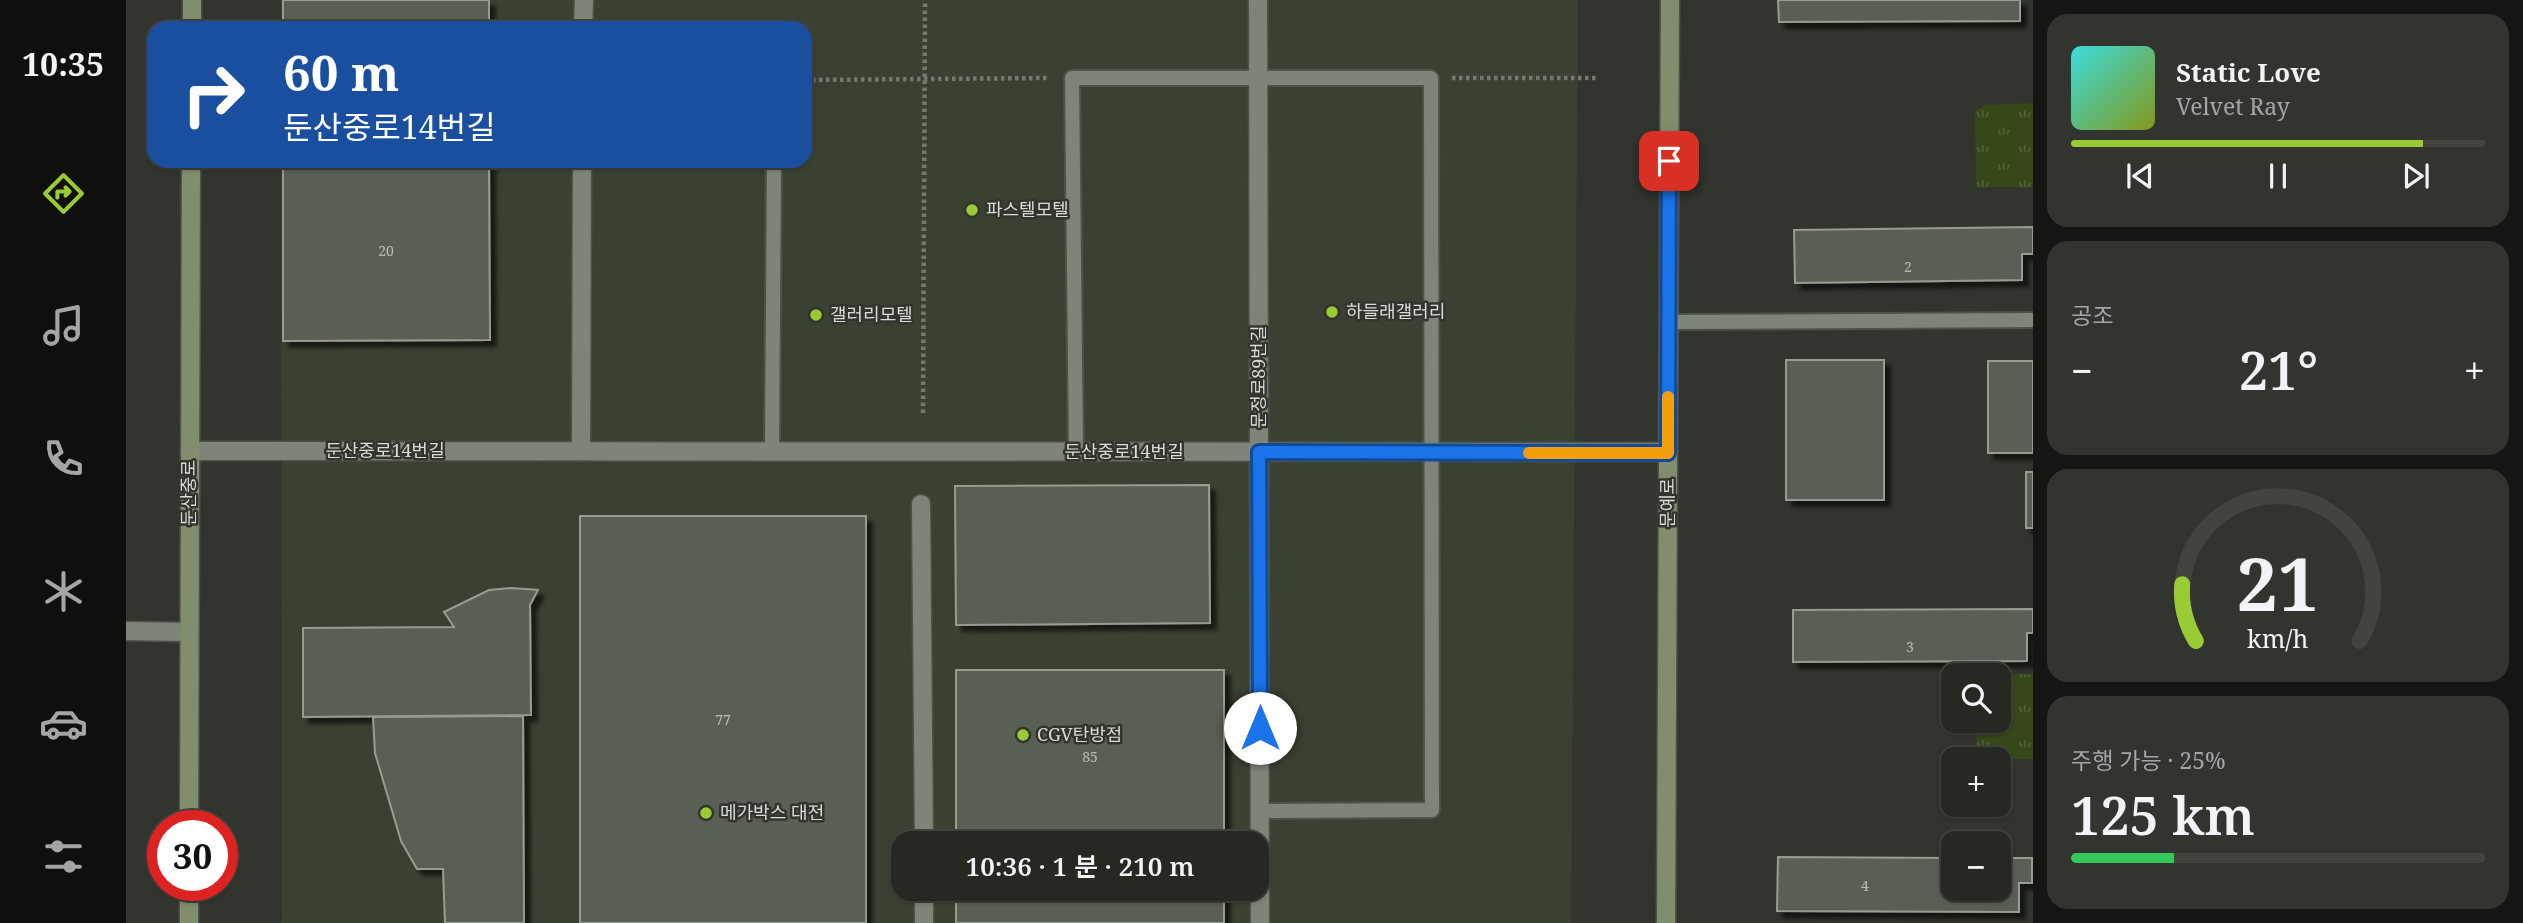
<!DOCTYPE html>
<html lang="ko">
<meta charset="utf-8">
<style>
body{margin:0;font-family:"Noto Serif","Noto Sans KR",serif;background:#32342f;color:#f1f3f6;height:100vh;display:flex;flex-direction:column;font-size:26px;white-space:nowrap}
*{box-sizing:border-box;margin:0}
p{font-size:23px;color:#a4a6a5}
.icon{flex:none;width:38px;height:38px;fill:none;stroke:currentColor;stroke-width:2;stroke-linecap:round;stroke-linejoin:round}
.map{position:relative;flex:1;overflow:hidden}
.drawer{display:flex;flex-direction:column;gap:14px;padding:14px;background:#151613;width:490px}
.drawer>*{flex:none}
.hud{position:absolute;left:21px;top:21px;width:665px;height:147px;border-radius:21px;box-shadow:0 2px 5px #0004,0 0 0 2px #424440;background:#1a4fa0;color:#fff;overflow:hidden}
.tools{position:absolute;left:1815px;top:663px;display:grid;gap:14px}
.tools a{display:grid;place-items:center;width:70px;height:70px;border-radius:14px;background:#262822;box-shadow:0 2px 5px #0004,0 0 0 2px #424440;font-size:35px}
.speed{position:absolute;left:21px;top:810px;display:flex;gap:14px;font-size:35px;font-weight:700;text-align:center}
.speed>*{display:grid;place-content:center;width:91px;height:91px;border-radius:50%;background:#262822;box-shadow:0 2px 5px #0004,0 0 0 2px #424440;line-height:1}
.speed .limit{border:10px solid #d22;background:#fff;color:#111}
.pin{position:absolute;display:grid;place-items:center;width:60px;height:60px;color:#fff;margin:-30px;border-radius:14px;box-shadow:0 4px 10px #0006}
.me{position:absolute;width:77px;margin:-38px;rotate:0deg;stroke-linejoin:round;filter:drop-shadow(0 0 5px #0008)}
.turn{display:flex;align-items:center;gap:24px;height:147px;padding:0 21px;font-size:32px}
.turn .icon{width:91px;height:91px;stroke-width:2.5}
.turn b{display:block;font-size:49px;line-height:60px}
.big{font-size:52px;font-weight:600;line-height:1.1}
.drawer .tile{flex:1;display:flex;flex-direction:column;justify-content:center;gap:10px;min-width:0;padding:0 24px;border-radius:21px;background:#32342f}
.drawer .dial{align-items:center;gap:0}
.dial svg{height:182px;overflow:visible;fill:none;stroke:#424440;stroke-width:7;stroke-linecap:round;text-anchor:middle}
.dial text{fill:#f1f3f6;stroke:none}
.song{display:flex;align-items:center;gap:21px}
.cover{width:84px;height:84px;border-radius:10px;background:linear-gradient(135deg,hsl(180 70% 55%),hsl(70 70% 35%))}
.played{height:7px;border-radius:4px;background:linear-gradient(90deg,#9acb34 85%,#424440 85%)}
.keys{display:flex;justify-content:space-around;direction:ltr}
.heat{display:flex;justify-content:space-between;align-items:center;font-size:38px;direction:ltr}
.charge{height:10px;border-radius:5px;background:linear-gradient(90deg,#34c759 25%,#424440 0)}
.trip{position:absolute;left:765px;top:831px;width:378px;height:70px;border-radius:21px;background:#262822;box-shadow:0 2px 5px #0004,0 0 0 2px #424440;font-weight:600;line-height:70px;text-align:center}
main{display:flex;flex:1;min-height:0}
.dock{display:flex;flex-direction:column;width:126px;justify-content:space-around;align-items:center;background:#0f100e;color:#a4a6a5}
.dock .icon{width:49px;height:49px}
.dock .active{color:#9acb34}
.dock b{font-size:32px;color:#f1f3f6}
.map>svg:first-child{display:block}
</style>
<main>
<nav class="dock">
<b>10:35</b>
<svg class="icon active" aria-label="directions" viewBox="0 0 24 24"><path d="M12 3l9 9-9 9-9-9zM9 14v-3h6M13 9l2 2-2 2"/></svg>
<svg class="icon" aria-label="music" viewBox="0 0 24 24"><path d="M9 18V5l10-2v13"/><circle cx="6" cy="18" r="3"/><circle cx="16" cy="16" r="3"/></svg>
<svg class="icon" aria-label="phone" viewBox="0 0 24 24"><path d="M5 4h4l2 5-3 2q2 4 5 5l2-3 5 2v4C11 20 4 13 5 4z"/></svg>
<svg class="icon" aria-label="climate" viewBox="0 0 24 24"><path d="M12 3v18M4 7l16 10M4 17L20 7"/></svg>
<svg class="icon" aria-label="car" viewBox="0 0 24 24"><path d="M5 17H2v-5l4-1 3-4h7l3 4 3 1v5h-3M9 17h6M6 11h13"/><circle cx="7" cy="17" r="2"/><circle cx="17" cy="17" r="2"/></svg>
<svg class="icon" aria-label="filters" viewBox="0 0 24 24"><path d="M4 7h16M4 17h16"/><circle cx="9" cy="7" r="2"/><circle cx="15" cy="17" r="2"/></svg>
</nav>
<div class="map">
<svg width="1907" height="923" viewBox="0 0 1907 923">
<defs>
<pattern id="park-tufts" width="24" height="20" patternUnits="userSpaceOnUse" patternTransform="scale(1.75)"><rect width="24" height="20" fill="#364718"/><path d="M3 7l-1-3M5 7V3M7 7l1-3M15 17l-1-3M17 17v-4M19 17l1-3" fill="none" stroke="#526139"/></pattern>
<filter id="shadow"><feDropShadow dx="6" dy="6" stdDeviation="2" flood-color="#0009"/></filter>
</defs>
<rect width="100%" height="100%" fill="#32352d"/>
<!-- built -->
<path fill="#3a4132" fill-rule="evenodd" d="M 155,0 L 1452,0 L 1445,923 L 156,923 L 155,161 L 679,161 L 679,28 L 155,28 ZM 777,844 L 1130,844 L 1130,889 L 777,889 Z"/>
<!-- park -->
<g fill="url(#park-tufts)">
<path d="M 1907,103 L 1907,187 L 1850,187 L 1849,111 L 1859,105 Z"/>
<path d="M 1907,674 L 1907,759 L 1851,759 L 1850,721 L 1872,721 L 1872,676 L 1849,675 Z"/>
</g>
<!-- building -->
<g fill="#5a5e54" stroke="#979c91" stroke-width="2" filter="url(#shadow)">
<rect x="157" y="0" width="206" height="28"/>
<path d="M 1652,0 L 1894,0 L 1894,21 L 1653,22 Z"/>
<path d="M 157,161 L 363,161 L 364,340 L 157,341 Z"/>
<path d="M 1907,227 L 1907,254 L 1896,254 L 1896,280 L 1669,283 L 1668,230 Z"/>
<rect x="1660" y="360" width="98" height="140"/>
<rect x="1862" y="361" width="45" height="92"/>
<rect x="1900" y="472" width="7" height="56"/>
<path d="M 1083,485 L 1084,623 L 830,625 L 829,486 Z"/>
<rect x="454" y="516" width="286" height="407"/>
<path d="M 385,588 L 412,590 L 404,605 L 405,715 L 177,717 L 177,628 L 328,627 L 318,612 L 363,590 Z"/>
<path d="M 1907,609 L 1907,633 L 1901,633 L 1901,661 L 1667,662 L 1667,610 Z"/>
<rect x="830" y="670" width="268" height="174"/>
<path d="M 397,716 L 398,923 L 319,923 L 317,869 L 291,869 L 275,841 L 249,753 L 247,717 Z"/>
<path d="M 1652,857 L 1827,858 L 1827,889 L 1872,889 L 1872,858 L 1906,858 L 1906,883 L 1893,883 L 1893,912 L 1651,911 Z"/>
<rect x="830" y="889" width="268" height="34"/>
</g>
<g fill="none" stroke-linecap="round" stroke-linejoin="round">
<!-- lane casing -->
<g stroke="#4f524b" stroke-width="18">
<g id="lane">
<path d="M 1543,322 L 1907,320"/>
<path d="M 646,451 L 648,161"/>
<path d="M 950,452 L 946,78 L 1305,78 L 1306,810 L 1134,811"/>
</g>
</g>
<!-- street casing -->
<g stroke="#4f524b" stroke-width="21">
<g id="street">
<path d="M 1132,0 L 1134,923"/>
<path d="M 457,28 L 458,0"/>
<path d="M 64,451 L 1542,452"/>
<path d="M 455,451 L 456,161"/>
<path d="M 795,504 L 798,844"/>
<path d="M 0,631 L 63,632"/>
<path d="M 798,889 L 798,923"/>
</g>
</g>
<!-- secondary casing -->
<g stroke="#4f524b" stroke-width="21">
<g id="secondary">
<path d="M 66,28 L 66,0"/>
<path d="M 63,826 L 65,161"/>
<path d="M 63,923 L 63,886"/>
<path d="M 1540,923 L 1544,0"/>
</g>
</g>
<!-- path -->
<g stroke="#757871" stroke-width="4.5" stroke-dasharray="3.5 3.5" stroke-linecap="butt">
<path d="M 1326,78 L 1472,78"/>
<path d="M 679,80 L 923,78"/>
<path d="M 797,413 L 799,0"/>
</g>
<!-- lane -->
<use href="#lane" stroke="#7f8479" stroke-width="14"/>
<!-- street -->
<use href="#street" stroke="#7f8479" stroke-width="18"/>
<!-- secondary -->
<use href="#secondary" stroke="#818e6e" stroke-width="18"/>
</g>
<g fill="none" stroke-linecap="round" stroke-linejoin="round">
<!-- route casing -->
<g stroke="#114b97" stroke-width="18">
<path id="route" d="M 1134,728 L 1133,452 L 1542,453 L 1543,161"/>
</g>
<!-- route -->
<use href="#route" stroke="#1a73e8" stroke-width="12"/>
<!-- slow -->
<path stroke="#f59e0b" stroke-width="12" d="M 1403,453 L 1542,453 L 1542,397"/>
</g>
<!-- markers -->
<g fill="#9acb34" stroke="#32352d" stroke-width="2.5">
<circle cx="846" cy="210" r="7"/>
<circle cx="1206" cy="312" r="7"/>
<circle cx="690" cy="315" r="7"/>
<circle cx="897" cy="735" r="7"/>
<circle cx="580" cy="813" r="7"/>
</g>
<g text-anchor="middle" stroke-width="5" stroke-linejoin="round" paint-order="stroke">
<!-- number labels -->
<g font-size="14" fill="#b9bcb6">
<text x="260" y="256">20</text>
<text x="1782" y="272">2</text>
<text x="1784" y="652">3</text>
<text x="597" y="725">77</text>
<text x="964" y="762">85</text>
<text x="1739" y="891">4</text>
</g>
<!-- poi labels -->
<g font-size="18" fill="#d9dcd6" stroke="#32352d" text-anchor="start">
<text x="860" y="216">파스텔모텔</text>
<text x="1220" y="318">하들래갤러리</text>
<text x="704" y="321">갤러리모텔</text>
<text x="911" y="741">CGV탄방점</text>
<text x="594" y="819">메가박스 대전</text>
</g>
<!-- street labels -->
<g font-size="18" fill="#d9dcd6" stroke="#32352d">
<text transform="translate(1133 377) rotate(-90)" y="6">문정로89번길</text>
<text x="259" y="457">둔산중로14번길</text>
<text x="998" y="458">둔산중로14번길</text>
<text transform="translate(63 493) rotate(-90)" y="6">둔산중로</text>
<text transform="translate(1542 503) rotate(-90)" y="6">문예로</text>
</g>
</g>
</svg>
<div class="tools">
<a><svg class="icon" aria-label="search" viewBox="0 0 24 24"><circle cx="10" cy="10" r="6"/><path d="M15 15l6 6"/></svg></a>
<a>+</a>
<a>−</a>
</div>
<div class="speed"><div class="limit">30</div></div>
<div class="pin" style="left:1543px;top:161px;background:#d93025"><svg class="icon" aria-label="arrive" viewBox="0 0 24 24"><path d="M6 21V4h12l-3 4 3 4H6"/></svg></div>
<svg class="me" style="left:1134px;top:728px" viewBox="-20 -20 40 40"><circle r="19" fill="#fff"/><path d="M0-13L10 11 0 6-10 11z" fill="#1a73e8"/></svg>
<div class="trip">10:36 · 1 분 · 210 m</div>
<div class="hud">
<div class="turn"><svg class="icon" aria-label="right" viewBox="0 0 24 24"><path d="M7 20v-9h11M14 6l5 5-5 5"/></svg><div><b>60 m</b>둔산중로14번길</div></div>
</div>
</div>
<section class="drawer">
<div class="tile">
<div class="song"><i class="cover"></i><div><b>Static Love</b><p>Velvet Ray</p></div></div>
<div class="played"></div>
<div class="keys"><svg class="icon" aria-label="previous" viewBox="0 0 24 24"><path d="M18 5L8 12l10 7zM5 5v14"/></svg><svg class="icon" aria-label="pause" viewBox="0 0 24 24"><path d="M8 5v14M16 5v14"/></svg><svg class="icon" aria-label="next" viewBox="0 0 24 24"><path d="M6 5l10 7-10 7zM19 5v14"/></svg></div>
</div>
<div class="tile"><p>공조</p>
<div class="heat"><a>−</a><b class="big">21°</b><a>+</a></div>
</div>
<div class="tile dial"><svg viewBox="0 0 100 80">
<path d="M14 69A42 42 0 1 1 86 69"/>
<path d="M14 69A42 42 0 0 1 8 44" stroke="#9acb34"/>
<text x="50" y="56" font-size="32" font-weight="700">21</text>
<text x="50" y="72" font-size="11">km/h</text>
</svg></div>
<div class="tile"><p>주행 가능 · 25%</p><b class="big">125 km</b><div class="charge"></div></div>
</section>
</main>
